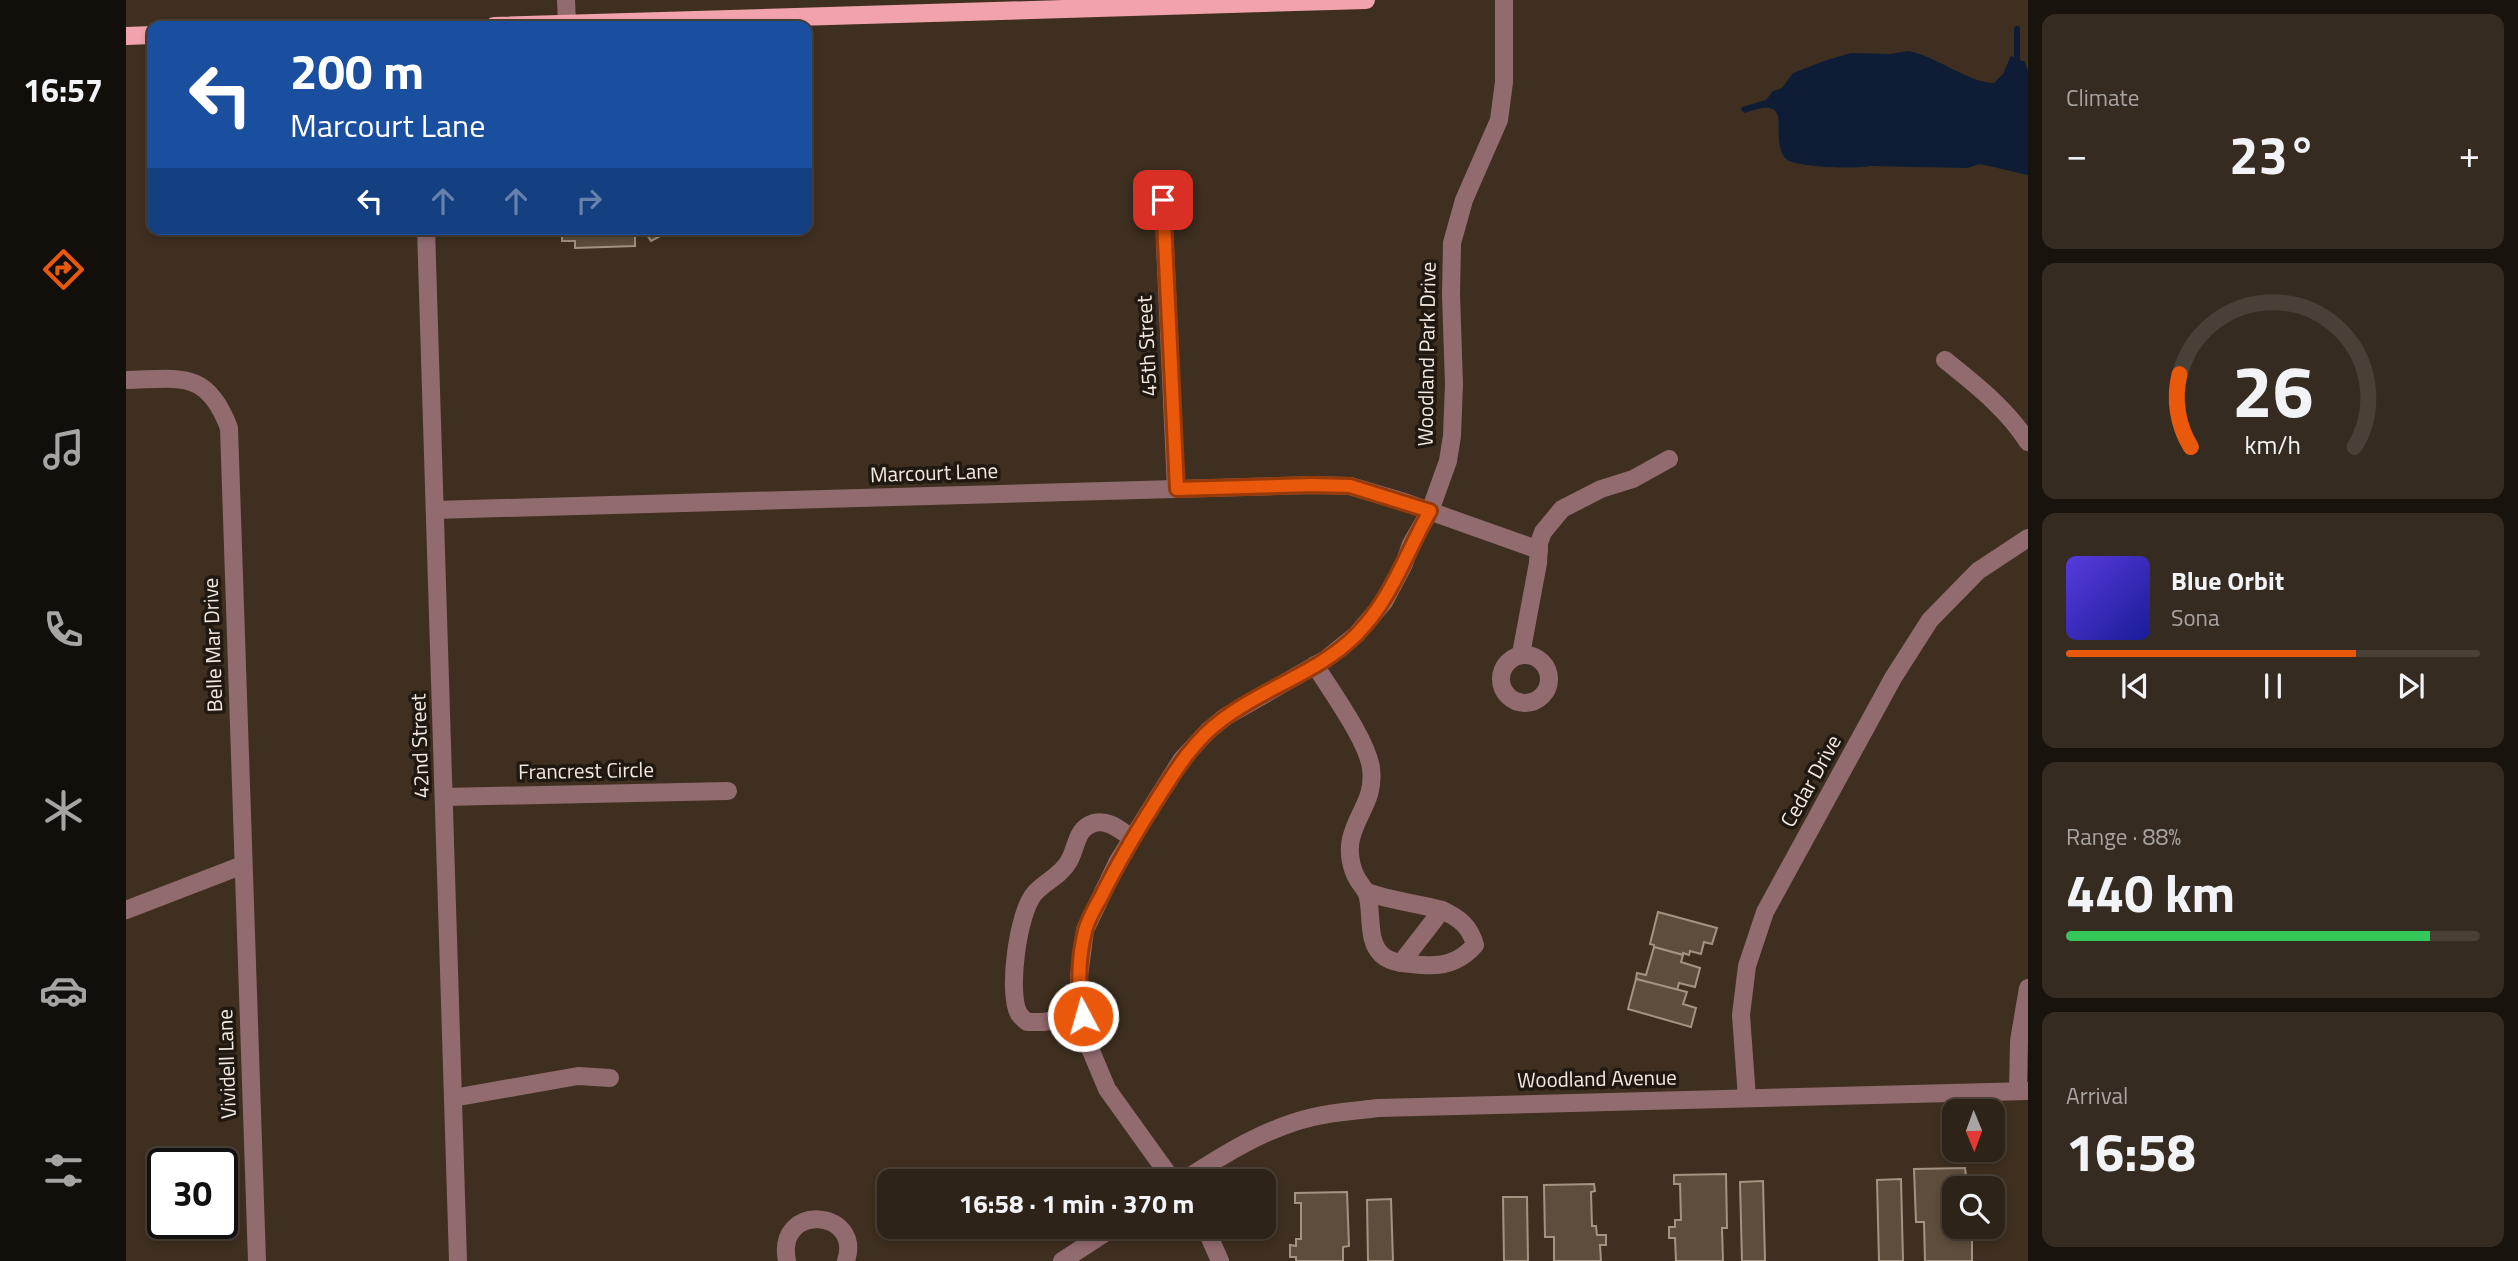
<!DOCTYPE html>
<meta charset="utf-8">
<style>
body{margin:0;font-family:"Titillium Web",sans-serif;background:#362b21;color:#f1f3f6;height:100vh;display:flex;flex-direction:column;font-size:26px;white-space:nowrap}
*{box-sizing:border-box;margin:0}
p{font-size:23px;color:#a7a4a2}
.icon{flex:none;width:38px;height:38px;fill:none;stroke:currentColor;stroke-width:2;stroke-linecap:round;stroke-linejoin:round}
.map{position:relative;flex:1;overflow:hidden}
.details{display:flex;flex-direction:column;gap:14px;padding:14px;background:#19130d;width:490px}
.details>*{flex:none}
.banner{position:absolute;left:21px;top:21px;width:665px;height:214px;border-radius:14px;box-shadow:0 4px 10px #0003,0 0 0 2px #494037;background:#1a4fa0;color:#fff;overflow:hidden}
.needle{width:46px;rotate:179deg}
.fabs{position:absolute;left:1816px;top:1099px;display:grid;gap:14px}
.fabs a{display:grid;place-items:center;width:63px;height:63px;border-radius:14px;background:#2e2318;box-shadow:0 4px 10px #0003,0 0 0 2px #494037;font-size:35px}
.speed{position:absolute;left:21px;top:1148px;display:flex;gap:14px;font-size:35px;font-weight:700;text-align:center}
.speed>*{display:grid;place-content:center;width:91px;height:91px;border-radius:50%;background:#2e2318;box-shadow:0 4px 10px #0003,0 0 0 2px #494037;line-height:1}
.speed .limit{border:4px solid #111;border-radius:10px;background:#fff;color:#111}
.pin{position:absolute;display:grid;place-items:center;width:60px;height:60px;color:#fff;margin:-30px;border-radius:14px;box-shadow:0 4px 10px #0006}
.me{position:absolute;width:77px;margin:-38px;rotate:354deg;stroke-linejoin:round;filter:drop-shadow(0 0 5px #0008)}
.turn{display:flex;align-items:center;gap:24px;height:147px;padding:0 28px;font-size:32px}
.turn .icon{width:91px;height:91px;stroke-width:2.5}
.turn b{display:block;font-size:49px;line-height:60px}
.lanes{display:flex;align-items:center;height:66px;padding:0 28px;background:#0003;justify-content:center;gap:35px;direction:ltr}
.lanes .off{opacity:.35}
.big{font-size:52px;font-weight:700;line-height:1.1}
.details .widget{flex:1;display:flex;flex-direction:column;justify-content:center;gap:10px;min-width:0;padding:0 24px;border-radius:14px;background:#362b21}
.details .dial{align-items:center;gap:0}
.dial svg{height:182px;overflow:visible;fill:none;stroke:#494037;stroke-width:7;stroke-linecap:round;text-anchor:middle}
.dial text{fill:#f1f3f6;stroke:none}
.song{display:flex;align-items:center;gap:21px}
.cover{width:84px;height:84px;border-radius:10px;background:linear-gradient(135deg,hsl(250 70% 55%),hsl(240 70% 35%))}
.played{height:7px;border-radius:4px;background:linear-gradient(90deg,#ea580c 70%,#494037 70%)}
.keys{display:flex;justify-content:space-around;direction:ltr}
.heat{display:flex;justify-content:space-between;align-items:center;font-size:38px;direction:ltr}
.charge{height:10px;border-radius:5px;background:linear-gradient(90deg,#34c759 88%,#494037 0)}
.trip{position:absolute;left:751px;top:1169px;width:399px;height:70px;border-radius:14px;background:#2e2318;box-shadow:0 4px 10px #0003,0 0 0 2px #494037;font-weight:700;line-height:70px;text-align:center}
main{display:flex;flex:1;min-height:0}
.menu{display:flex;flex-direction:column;width:126px;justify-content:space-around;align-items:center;background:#120e0a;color:#a7a4a2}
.menu .icon{width:49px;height:49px}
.menu .active{color:#ea580c}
.menu b{font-size:32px;color:#f1f3f6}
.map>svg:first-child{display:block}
</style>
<main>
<nav class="menu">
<b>16:57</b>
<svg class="icon active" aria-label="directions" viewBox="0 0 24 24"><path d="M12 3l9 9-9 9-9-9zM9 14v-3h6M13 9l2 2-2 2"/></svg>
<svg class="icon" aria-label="music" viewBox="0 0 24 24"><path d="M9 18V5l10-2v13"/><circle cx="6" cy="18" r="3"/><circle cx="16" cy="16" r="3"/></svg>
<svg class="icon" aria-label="phone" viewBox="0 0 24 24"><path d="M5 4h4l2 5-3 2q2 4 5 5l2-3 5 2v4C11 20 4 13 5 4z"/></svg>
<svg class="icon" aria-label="climate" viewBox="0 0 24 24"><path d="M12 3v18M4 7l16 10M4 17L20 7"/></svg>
<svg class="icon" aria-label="car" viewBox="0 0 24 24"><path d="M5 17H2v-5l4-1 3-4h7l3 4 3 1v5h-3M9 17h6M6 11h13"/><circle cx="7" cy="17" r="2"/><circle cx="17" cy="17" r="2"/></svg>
<svg class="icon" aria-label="filters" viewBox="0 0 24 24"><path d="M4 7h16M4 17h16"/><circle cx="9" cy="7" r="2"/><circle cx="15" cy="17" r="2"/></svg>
</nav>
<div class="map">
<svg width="1902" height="1261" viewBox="0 0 1902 1261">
<rect width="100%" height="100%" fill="#3e2f20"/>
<!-- water -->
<path fill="#0e1d35" d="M 1782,51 C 1810,56 1843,83 1868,83 L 1877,74 L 1885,56 L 1899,62 L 1902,72 L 1902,175 L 1854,164 L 1841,168 L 1744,166 C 1731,169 1668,168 1659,158 C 1642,136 1672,93 1619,113 L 1615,110 L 1616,107 L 1640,100 L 1647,91 L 1656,88 L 1667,73 L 1701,60 L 1725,53 L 1763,54 Z"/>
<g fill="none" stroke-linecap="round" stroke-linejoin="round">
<!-- stream -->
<path stroke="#0e1d35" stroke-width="6" d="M 1891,29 L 1891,63"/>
</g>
<!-- building -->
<g fill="#5d4d3c" stroke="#a59381" stroke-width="2">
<path d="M 436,229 L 539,229 L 542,232 L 525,241 L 519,232 L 509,233 L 509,246 L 449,248 L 449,241 L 436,241 Z"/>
<path d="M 1532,912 L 1591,928 L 1586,944 L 1578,942 L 1575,954 L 1564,951 L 1563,955 L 1557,953 L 1557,955 L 1528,947 L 1528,945 L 1524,944 Z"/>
<path d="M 1528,947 L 1557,955 L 1555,962 L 1574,968 L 1569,987 L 1553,983 L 1551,990 L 1510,979 L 1511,973 L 1520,975 Z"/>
<path d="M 1510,979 L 1561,992 L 1557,1004 L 1570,1008 L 1565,1027 L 1502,1009 Z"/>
<path d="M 1839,1168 L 1840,1176 L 1836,1176 L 1836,1188 L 1829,1188 L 1829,1227 L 1851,1227 L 1851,1230 L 1846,1230 L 1846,1261 L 1799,1261 L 1798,1222 L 1790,1222 L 1788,1169 Z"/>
<path d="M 1600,1174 L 1601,1228 L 1596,1228 L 1597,1261 L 1550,1261 L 1549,1238 L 1543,1238 L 1543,1227 L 1549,1227 L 1549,1220 L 1555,1220 L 1554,1184 L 1548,1184 L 1548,1175 Z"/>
<path d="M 1775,1179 L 1777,1261 L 1753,1261 L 1751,1180 Z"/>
<path d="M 1637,1181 L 1639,1261 L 1616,1261 L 1614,1182 Z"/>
<path d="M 1468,1184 L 1469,1191 L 1465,1192 L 1466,1226 L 1470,1226 L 1471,1235 L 1480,1235 L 1480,1245 L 1474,1245 L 1475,1261 L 1428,1261 L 1428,1237 L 1419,1237 L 1418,1185 Z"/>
<path d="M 1221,1192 L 1223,1246 L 1217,1247 L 1217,1261 L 1170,1261 L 1170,1257 L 1164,1257 L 1164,1245 L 1170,1246 L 1170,1239 L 1175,1239 L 1175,1203 L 1169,1203 L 1169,1193 Z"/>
<path d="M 1377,1197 L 1401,1197 L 1402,1261 L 1378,1261 Z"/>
<path d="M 1265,1199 L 1267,1261 L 1242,1261 L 1241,1200 Z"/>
</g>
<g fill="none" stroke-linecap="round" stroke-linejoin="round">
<!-- minor -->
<g stroke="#926b6f" stroke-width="18">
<path d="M 440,0 L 441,24"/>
<path d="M 1037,200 L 1050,489"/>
<path d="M 300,229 L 332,1261"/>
<path d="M 1819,360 C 1850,385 1880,408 1902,442"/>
<path d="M 0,380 C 54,379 81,369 103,428 L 131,1261"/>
<path d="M 309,510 L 1186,485 L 1224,486 L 1278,502 L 1413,550"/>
<path d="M 1395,654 L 1412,563 L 1413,543 L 1417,532 L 1436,509 L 1475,489 L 1507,479 L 1543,459"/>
<circle cx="1399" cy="679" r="24"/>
<path d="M 1189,665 C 1205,691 1241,740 1245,768 C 1249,800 1231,812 1225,839 C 1222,852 1225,869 1232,880 C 1235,885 1239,889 1241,894 C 1247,912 1240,941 1256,955 C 1266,964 1284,964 1297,965 C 1319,967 1335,961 1349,945 C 1344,926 1333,918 1316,910"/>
<path d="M 318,797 L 602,791"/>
<path d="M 1241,892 C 1265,901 1291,903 1316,910 L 1275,963"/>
<path d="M 0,910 L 117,865"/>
<path d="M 957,1016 L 917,1022 L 901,1022 C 898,1019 895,1017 893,1014 C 881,993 892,913 908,894 C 918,882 935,876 943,861 C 951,847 950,828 968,823 C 983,819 995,831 1006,838"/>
<path d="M 1892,1091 L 1893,1041 L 1902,988"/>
<path d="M 327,1098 L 452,1076 L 484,1078"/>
<path d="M 1621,1098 L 1615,1015 L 1621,966 L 1639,912 L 1767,678 L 1804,620 L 1852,571 L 1902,538"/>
<path d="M 1047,1181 L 981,1089 L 963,1046 L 954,1000 L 953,976 L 959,930 L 992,861 L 1056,759 L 1082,731 L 1099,717 L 1200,659 L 1230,635 L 1258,602 L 1278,564 L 1285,544 L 1304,511 L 1322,461 L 1326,436 L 1328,384 L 1325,295 L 1326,243 L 1338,200 L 1373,120 L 1378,82 L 1378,0"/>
<path d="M 1057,1181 C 1098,1154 1140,1128 1187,1117 C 1208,1112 1230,1111 1252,1108 L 1902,1091"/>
<path d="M 1079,1227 L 1094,1261"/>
<path d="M 661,1261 C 649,1202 737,1209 720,1261"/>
<path d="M 936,1261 L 988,1227"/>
</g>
<!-- major -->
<g stroke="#f2a2ac" stroke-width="18">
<path d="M 368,26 L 1240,0"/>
<path d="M 0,36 L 26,35"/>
</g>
</g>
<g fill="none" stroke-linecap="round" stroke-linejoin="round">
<!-- route casing -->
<g stroke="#983908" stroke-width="18">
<path id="route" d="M 957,1016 C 952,989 952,959 959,931 C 962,918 971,905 977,893 C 993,861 1011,831 1030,801 C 1049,771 1067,741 1097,719 C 1139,687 1194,672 1231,634 C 1266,598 1280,553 1304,511 L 1224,486 L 1186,485 L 1051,489 L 1037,200"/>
</g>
<!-- route -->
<use href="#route" stroke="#ea580c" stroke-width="12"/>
</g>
<g text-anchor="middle" stroke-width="7" stroke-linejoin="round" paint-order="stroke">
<!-- street labels -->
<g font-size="21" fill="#f4eae0" stroke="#201912">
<text transform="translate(1021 346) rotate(-93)" y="7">45th Street</text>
<text transform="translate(1301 354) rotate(-89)" y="7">Woodland Park Drive</text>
<text transform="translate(808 473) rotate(-2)" y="7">Marcourt Lane</text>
<text transform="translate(87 645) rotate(-92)" y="7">Belle Mar Drive</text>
<text transform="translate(294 746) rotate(-92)" y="7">42nd Street</text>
<text transform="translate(460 771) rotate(-1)" y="7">Francrest Circle</text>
<text transform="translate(1685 781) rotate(-61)" y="7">Cedar Drive</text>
<text transform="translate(101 1064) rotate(-92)" y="7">Vividell Lane</text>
<text transform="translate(1471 1079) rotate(-1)" y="7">Woodland Avenue</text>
</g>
</g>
</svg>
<div class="fabs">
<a><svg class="needle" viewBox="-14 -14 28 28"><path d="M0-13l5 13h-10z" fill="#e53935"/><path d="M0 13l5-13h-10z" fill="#a7a4a2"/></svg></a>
<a><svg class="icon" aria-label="search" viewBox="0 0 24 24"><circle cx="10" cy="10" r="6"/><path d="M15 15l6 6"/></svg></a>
</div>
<div class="speed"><div class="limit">30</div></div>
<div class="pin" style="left:1037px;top:200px;background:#d93025"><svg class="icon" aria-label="arrive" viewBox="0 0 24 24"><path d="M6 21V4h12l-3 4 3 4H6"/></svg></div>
<svg class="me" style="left:957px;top:1016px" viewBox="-20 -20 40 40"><circle r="17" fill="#ea580c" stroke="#fff" stroke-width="3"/><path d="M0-11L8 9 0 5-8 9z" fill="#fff"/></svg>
<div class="trip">16:58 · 1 min · 370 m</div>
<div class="banner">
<div class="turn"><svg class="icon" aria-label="left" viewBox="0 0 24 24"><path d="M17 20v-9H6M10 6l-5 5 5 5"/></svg><div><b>200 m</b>Marcourt Lane</div></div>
<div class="lanes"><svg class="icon" aria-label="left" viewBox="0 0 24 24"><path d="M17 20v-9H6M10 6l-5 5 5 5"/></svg><svg class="icon off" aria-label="ahead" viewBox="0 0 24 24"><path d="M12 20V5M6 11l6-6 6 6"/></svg><svg class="icon off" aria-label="ahead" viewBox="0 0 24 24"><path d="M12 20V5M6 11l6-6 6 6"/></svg><svg class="icon off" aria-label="right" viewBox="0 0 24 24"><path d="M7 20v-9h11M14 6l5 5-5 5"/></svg></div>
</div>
</div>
<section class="details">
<div class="widget"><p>Climate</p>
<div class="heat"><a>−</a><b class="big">23°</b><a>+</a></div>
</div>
<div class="widget dial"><svg viewBox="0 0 100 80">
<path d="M14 69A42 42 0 1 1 86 69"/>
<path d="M14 69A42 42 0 0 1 9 37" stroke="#ea580c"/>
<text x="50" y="56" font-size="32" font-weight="700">26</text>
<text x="50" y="72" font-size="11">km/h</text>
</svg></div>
<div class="widget">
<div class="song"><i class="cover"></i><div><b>Blue Orbit</b><p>Sona</p></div></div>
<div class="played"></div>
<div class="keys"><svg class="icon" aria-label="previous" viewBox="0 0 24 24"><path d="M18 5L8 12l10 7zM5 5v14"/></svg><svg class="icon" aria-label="pause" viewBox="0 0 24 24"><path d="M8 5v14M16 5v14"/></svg><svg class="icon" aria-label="next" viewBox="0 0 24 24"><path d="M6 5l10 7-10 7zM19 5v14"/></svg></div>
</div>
<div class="widget"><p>Range · 88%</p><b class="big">440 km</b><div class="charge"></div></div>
<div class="widget"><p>Arrival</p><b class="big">16:58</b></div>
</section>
</main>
